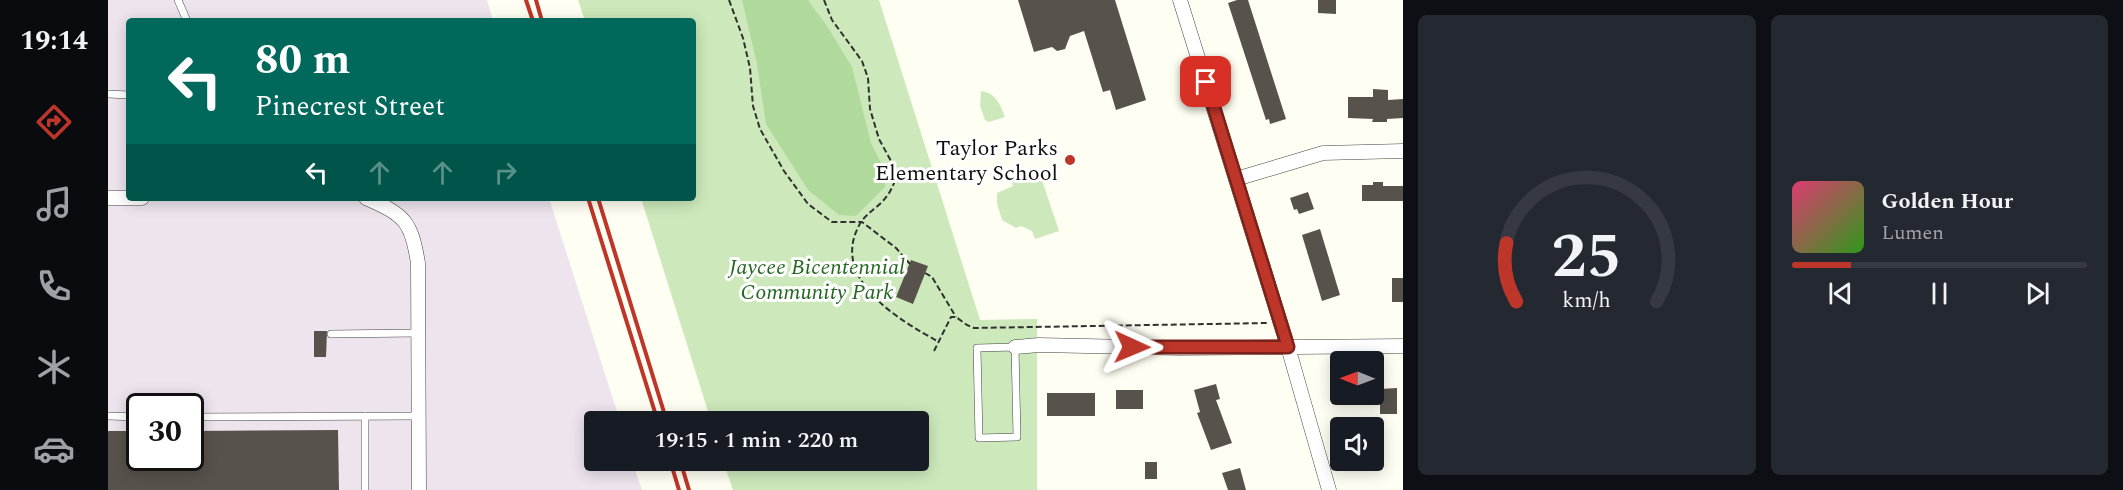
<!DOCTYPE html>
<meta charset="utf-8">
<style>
body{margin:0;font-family:Spectral,serif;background:#242831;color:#f1f3f6;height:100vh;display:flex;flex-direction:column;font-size:22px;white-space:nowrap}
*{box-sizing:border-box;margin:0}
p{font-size:20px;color:#9ea1a6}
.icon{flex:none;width:33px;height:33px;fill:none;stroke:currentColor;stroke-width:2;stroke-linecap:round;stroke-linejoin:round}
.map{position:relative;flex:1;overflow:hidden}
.details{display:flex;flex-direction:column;gap:15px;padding:15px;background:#0d0f14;width:720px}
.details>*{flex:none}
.hud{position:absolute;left:18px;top:18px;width:570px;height:183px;border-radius:6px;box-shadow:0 3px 15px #0003;background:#00695c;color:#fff;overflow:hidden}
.needle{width:39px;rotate:271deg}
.controls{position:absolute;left:1222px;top:351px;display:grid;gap:12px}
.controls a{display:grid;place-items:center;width:54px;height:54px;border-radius:6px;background:#171b24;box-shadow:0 3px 15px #0003;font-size:30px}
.speed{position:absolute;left:18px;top:393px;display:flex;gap:12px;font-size:30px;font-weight:700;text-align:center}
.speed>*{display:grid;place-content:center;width:78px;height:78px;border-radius:50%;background:#171b24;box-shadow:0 3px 15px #0003;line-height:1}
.speed .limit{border:3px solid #111;border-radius:9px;background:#fff;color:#111}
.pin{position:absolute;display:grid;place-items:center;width:51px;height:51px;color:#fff;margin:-26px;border-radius:12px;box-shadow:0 3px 9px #0006}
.me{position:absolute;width:66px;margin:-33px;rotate:91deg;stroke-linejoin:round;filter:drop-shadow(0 0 4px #0008)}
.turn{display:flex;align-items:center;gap:21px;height:126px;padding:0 30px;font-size:27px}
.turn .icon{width:78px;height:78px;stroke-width:2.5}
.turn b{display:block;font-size:42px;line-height:51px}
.lanes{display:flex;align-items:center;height:57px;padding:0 30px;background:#0003;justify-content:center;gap:30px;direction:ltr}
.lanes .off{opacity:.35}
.details .widget{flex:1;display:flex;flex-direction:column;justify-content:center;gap:9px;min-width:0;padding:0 21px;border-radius:9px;background:#242831}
.details .dial{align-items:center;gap:0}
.dial svg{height:156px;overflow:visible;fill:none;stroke:#363941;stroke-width:7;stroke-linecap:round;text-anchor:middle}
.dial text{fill:#f1f3f6;stroke:none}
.song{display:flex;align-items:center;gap:18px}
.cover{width:72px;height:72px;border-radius:9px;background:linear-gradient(135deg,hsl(340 70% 55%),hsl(110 70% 35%))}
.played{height:6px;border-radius:3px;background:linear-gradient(90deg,#be3529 20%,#363941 20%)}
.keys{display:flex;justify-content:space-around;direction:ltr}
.details .tiles{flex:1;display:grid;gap:15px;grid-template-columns:repeat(2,1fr)}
.trip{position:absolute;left:476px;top:411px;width:345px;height:60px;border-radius:6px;background:#171b24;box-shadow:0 3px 15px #0003;font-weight:600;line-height:60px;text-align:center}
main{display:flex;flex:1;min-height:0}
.dock{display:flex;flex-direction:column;width:108px;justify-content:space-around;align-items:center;background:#090b0e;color:#9ea1a6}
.dock .icon{width:42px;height:42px}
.dock .selected{color:#be3529}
.dock b{font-size:27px;color:#f1f3f6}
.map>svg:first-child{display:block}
</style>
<main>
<nav class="dock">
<b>19:14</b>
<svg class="icon selected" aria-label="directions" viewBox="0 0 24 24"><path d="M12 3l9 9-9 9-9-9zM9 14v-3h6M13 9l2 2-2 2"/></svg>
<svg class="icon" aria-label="music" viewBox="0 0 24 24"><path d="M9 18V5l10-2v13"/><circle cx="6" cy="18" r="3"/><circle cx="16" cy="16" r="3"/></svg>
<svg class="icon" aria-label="phone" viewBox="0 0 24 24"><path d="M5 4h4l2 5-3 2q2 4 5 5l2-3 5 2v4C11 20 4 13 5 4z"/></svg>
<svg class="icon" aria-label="climate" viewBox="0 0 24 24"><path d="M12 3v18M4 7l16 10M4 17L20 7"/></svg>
<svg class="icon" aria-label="car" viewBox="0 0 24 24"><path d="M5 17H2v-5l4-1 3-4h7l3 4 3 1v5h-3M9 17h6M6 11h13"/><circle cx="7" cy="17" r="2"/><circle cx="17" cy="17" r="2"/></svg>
</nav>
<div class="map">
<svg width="1295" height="490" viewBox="0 0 1295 490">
<rect width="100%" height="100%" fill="#fffef2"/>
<!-- industrial -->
<path fill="#ede4ed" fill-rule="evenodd" d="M 0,0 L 379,0 L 385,21 L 21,21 L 21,198 L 441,198 L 512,421 L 486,422 L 486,460 L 524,461 L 534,490 L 0,490 ZM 32,406 L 82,406 L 82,458 L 32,458 Z"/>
<!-- green -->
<g fill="#cde9bb">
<path d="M 470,0 L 771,0 L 872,320 L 929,319 L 929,490 L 625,490 L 615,461 L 810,460 L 810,422 L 603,421 L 533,198 L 585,198 L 585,21 L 477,21 Z"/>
<path d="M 873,91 C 888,93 892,104 897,117 L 881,122 L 877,120 L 872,106 Z"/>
<path d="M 931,171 L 951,231 L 927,239 L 924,231 L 913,226 L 908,228 L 894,220 L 889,203 L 889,193 L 905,186 L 904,183 L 910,177 Z"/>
</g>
<!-- forest -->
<path fill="#afda9b" d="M 634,0 L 700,0 L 719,26 L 744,67 L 763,143 L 778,173 L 777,187 L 748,216 L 731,215 L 700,190 L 658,124 L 649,64 Z"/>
<!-- building -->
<g fill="#58524c">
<path d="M 910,0 L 1007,0 L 1038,100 L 1008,110 L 1002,90 L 995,92 L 976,31 L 962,36 L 957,49 L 949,51 L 944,47 L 926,52 Z"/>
<path d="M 1129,0 L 1140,0 L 1178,119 L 1162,124 L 1161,119 L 1158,120 L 1120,3 Z"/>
<path d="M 1210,0 L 1228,0 L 1228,14 L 1210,13 Z"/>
<path d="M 1265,89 L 1280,90 L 1280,100 L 1295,99 L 1295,118 L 1279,119 L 1279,122 L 1264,122 L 1265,119 L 1240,118 L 1240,97 L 1265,97 Z"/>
<path d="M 1265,182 L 1275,182 L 1275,186 L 1295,186 L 1295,201 L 1254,201 L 1254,185 L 1265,185 Z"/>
<path d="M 1200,192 L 1206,209 L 1191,214 L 1189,209 L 1186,210 L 1182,198 Z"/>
<path d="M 1212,229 L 1232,295 L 1214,301 L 1194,235 Z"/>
<path d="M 803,260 L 820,266 L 805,304 L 788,297 Z"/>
<rect x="1284" y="278" width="11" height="24"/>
<path d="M 206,331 L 219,331 L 218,357 L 206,357 Z"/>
<path d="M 1108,384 L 1112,399 L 1108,400 L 1124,443 L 1103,450 L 1089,413 L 1092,412 L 1086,390 Z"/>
<path d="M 1289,388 L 1289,414 L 1272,414 L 1272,389 Z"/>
<rect x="1008" y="390" width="27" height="19"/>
<rect x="939" y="393" width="48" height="23"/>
<path d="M 230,430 L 231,490 L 0,490 L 0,431 L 32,431 L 32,458 L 82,458 L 82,431 Z"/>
<rect x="1037" y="462" width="12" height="17"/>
<path d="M 1132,468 L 1138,490 L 1120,490 L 1114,473 Z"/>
</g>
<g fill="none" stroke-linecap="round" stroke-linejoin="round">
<!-- lane casing -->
<g stroke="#424242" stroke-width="8">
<g id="lane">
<path d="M 70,0 L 79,21"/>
<path d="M 0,94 L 21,95"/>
<path d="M 223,334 L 310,333"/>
<path d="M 907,347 L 909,437 L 871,438 L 869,348 Z"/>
<path d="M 0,416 L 32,417"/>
<path d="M 257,416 L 257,490"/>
<path d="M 82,417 L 311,416"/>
</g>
</g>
<!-- street casing -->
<g stroke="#424242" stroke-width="15">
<g id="street">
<path d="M 1072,0 L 1180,347 L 1221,490"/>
<path d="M 1128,179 L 1215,153 L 1295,151"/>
<path d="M 0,198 L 34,198"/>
<path d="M 258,198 C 297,215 303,221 310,263 L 311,490"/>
<path d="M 907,347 L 931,345 L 1071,348 L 1295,346"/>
</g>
</g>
<!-- path -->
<g stroke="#313131" stroke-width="2" stroke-dasharray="6 3" stroke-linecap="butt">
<path d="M 621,0 L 635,38 L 642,68 L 645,106 L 652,129 L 676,171 L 700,204 L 724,222 L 754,222 L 788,248 L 802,264"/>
<path d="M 716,0 L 724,20 L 754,61 L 760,78 L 762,109 L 771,139 L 783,161 L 788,179 C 785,185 783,191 779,196 C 772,206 760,212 753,222 C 719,278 791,320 831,342"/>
<path d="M 817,273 L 824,277 L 848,317"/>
<path d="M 826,351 L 843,317 L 848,317 L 859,325 L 866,328 L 1160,323"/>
</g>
<!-- lane -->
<use href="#lane" stroke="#fff" stroke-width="7"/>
<!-- street -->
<use href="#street" stroke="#fff" stroke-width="14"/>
<!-- rail -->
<g stroke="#be3529" stroke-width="4">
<path d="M 418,0 L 425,21"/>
<path d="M 428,0 L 434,21"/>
<path d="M 480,198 L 550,422"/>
<path d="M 490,198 L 559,422"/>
<path d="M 562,460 L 571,490"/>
<path d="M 572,460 L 581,490"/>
</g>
</g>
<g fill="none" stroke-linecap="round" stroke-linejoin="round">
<!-- route casing -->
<g stroke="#7c221b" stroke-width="15">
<path id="route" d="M 1024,347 L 1180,347 L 1098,82"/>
</g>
<!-- route -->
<use href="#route" stroke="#be3529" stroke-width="10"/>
</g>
<!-- markers -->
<circle fill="#be3529" stroke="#fff" stroke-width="2" cx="962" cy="160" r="6"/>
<g text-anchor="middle" stroke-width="6" stroke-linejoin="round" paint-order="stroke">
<!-- poi labels -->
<g font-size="22" fill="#0f0f0f" stroke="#fff" text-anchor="end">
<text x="950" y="155">Taylor Parks<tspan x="950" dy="25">Elementary School</tspan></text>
</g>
<!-- park labels -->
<g font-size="22" font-style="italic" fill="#256720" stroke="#fff">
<text x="709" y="274">Jaycee Bicentennial<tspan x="709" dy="25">Community Park</tspan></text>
</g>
</g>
</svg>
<div class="controls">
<a><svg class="needle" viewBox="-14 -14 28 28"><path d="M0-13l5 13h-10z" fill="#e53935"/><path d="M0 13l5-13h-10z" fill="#9ea1a6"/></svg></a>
<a><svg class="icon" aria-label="sound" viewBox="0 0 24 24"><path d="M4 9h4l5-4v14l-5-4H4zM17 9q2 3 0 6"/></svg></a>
</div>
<div class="speed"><div class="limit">30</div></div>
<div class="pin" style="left:1098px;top:82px;background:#d93025"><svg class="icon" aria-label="arrive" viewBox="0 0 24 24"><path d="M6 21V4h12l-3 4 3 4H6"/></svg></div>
<svg class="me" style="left:1024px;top:347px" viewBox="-20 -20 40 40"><path d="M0-17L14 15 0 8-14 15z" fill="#be3529" stroke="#fff" stroke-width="4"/></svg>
<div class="trip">19:15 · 1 min · 220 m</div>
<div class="hud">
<div class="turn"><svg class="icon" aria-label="left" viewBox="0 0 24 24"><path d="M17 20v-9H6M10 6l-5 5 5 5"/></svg><div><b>80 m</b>Pinecrest Street</div></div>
<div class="lanes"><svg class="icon" aria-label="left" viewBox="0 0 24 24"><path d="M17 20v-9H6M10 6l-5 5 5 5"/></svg><svg class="icon off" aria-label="ahead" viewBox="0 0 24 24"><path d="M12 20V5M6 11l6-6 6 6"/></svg><svg class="icon off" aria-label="ahead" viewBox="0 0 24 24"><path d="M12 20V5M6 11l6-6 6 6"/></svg><svg class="icon off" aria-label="right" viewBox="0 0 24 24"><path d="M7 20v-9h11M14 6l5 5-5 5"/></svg></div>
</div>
</div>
<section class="details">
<div class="tiles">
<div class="widget dial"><svg viewBox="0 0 100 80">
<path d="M14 69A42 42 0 1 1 86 69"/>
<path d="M14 69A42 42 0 0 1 9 39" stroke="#be3529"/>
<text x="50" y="56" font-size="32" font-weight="700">25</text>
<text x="50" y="72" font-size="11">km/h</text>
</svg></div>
<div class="widget">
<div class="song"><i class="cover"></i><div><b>Golden Hour</b><p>Lumen</p></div></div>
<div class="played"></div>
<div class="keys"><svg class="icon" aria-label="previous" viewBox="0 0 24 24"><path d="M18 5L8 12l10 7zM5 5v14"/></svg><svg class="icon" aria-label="pause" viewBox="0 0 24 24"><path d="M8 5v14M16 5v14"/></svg><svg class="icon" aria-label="next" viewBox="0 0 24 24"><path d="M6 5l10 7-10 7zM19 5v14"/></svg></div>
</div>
</div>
</section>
</main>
